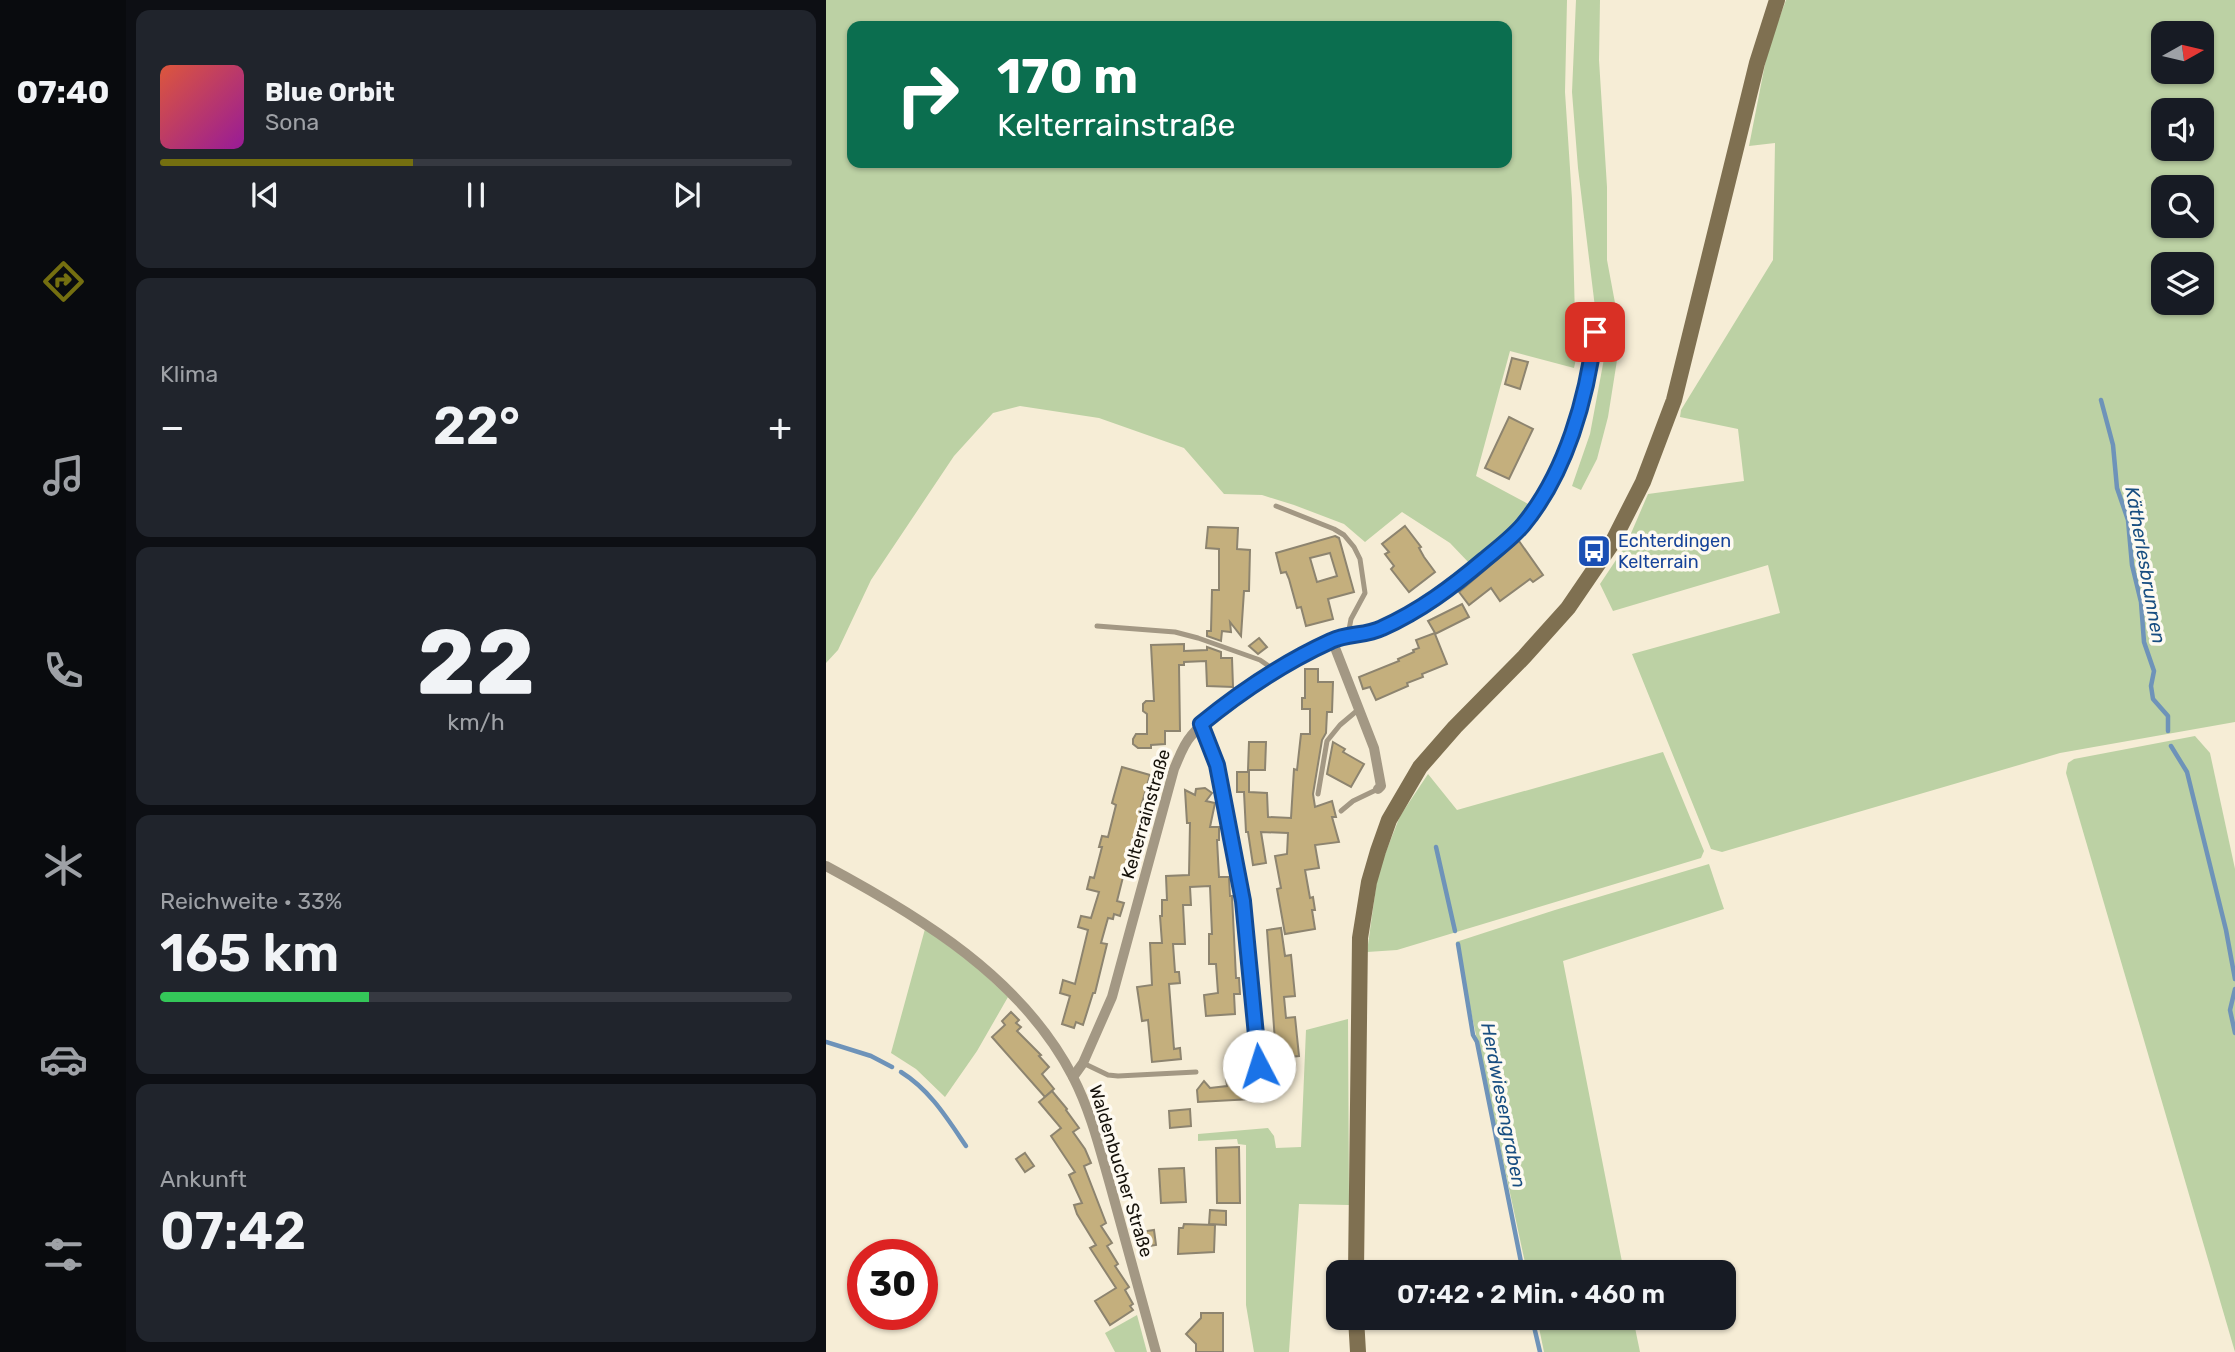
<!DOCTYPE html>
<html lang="de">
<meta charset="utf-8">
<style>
body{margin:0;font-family:Rubik,sans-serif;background:#20242c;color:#f1f3f6;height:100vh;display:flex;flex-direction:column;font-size:26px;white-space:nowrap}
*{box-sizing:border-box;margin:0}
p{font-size:23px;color:#9ea1a6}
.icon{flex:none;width:38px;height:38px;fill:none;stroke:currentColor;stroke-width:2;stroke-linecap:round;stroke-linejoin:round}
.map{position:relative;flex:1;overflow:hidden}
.sheet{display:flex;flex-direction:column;gap:10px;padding:10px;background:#0d0f14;width:700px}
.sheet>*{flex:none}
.banner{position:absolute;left:21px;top:21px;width:665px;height:147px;border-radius:14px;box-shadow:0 2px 5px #0004;background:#0b6e4f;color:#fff;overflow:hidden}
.needle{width:46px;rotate:82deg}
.fabs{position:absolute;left:1325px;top:21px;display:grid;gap:14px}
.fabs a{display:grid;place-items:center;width:63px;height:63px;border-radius:14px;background:#171b24;box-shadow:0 2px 5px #0004;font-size:35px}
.speed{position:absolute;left:21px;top:1239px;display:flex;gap:14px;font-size:35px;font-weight:700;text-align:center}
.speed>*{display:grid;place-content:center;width:91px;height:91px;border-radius:50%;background:#171b24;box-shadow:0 2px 5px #0004;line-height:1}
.speed .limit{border:10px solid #d22;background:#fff;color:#111}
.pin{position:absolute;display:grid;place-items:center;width:60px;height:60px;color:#fff;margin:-30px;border-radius:14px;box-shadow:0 4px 10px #0006}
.me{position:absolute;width:77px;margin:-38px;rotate:355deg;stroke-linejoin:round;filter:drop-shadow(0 0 5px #0008)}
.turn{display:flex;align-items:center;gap:24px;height:147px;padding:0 35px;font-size:32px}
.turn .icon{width:91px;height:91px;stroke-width:2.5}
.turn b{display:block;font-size:49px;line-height:60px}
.big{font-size:52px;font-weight:600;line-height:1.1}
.sheet .widget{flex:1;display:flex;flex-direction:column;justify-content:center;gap:10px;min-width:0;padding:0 24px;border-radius:14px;background:#20242c}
.sheet .dial{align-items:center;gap:0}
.dial b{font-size:91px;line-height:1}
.song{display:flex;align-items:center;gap:21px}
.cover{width:84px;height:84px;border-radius:10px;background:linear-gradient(135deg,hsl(10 70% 55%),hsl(300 70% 35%))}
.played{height:7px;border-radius:4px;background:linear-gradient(90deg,#746f10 40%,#363941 40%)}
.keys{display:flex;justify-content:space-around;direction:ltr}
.heat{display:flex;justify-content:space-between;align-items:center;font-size:38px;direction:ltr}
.charge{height:10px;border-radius:5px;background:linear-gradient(90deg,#34c759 33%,#363941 0)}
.trip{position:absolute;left:500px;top:1260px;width:410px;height:70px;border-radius:14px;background:#171b24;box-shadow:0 2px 5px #0004;font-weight:600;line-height:70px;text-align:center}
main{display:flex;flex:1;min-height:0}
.dock{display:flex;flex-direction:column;width:126px;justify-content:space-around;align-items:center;background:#090b0e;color:#9ea1a6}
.dock .icon{width:49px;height:49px}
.dock .on{color:#746f10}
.dock b{font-size:32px;color:#f1f3f6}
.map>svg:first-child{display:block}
</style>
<main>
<nav class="dock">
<b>07:40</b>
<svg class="icon on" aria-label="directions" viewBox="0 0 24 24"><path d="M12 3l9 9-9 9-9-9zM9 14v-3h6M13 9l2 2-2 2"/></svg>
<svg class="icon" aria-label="music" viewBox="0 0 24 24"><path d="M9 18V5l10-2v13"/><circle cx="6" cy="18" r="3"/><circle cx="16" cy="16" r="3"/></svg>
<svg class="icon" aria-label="phone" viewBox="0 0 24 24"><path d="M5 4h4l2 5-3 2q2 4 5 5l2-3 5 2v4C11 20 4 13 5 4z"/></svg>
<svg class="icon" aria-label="climate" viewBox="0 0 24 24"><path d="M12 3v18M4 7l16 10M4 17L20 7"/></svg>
<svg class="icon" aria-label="car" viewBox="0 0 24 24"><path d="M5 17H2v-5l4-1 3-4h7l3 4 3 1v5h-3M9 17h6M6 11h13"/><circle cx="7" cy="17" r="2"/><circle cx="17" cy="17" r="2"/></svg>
<svg class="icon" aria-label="filters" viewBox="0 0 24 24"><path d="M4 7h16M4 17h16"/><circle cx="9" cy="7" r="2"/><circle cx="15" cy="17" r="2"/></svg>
</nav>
<section class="sheet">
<div class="widget">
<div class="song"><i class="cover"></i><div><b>Blue Orbit</b><p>Sona</p></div></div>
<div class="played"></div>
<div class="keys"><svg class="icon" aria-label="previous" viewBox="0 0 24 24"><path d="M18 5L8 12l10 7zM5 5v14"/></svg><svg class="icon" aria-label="pause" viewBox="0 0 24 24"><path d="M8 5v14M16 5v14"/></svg><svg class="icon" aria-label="next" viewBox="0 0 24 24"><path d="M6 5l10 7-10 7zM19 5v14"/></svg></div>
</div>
<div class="widget"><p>Klima</p>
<div class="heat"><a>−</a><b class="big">22°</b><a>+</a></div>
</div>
<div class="widget dial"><b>22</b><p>km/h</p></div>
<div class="widget"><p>Reichweite · 33%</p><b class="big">165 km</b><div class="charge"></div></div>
<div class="widget"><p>Ankunft</p><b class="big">07:42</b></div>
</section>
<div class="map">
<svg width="1409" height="1352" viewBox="0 0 1409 1352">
<rect width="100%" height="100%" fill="#f6edd6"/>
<!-- green -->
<g fill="#bcd1a4" fill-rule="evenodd">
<path d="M 0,0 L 741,0 L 739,92 L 746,199 L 750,359 L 748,368 L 684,351 L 650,476 L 704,505 L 684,533 L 645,565 L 624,543 L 576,512 L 539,542 L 518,524 L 468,505 L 436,495 L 398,494 L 358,448 L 273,418 L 194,406 L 167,413 L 128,456 L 45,580 L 12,650 L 0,663 ZM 26,26 L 681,26 L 681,163 L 26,163 Z"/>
<path d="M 750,0 L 774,0 L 773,60 L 781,187 L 781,260 L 795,335 L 782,417 L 771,459 L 755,490 L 746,486 L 764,434 L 780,348 L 772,332 L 752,168 L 746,92 Z"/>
<path d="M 960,0 L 1409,0 L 1409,722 L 1234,753 L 896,852 L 885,849 L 806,654 L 954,613 L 942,565 L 787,611 L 774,584 L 800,545 L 822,494 L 918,481 L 912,429 L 854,417 L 855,410 L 947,260 L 949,143 L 923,146 L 942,49 ZM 1337,33 L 1376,33 L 1376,72 L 1337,72 ZM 1337,110 L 1376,110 L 1376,149 L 1337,149 ZM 1337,187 L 1376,187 L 1376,226 L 1337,226 ZM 1337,264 L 1376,264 L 1376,303 L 1337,303 Z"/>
<path d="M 1369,736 L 1384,753 L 1409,869 L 1409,1352 L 1240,773 L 1242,763 L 1248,759 Z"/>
<path d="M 837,752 L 878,851 L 875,858 L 571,950 L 541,952 L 552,872 L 574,816 L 602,774 L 631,810 Z"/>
<path d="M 883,864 L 898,909 L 737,961 L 798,1272 L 701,1272 L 630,942 L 729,910 Z"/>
<path d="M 99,929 L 147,964 L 182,997 L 151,1051 L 119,1097 L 90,1069 L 65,1053 Z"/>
<path d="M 522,1019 L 523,1205 L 473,1204 L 463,1352 L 428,1352 L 420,1305 L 420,1145 L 412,1144 L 411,1139 L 372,1141 L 372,1134 L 442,1128 L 448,1136 L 450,1148 L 475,1147 L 480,1030 Z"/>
<path d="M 311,1315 L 321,1352 L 289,1352 L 279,1333 Z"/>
<path d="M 711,1318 L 807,1318 L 814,1352 L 718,1352 Z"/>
</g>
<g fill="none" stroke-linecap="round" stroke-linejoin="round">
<!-- stream -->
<g stroke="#6e93b9" stroke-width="4.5">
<path d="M 1275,400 L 1287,445 L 1291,488 L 1302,520 L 1306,565 L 1315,602 L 1318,642 L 1328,671 L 1325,686 L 1327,699 L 1342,716 L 1342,731"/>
<path d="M 1345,746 L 1361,772 L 1400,930 L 1409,979"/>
<path d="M 610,847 L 629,931"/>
<path d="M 632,944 L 647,1035 L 651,1042 L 697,1272"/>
<path d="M 1409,989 L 1404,1010 L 1409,1033"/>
<path d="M 0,1042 L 45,1056 L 66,1067"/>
<path d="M 75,1072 C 104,1090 121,1118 140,1146"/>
<path d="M 706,1318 L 714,1352"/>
</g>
</g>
<!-- building -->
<g fill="#c4af7d" stroke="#8d846f" stroke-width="2" fill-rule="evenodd">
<path d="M 686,358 L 702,362 L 694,389 L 679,384 Z"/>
<path d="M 683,417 L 707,429 L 683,479 L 659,468 Z"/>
<path d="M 579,526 L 595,547 L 593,548 L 598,557 L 609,572 L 583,592 L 565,569 L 568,566 L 559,554 L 563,552 L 556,544 Z"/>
<path d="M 382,527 L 412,528 L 411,549 L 424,550 L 423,591 L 418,591 L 415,636 L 404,622 L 405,632 L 396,631 L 395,641 L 381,636 L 381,631 L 385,631 L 386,590 L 393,590 L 393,549 L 380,548 Z"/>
<path d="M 509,536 L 513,538 L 528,592 L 502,599 L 507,619 L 480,626 L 475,607 L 471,608 L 463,579 L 460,572 L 455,573 L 450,553 ZM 504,553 L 511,576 L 491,582 L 484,558 Z"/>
<path d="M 693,541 L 717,575 L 707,582 L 704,579 L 674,601 L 665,588 L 643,605 L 633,592 Z"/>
<path d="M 636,604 L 643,617 L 609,634 L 621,664 L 596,674 L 597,677 L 581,683 L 582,686 L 550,700 L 544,687 L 537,689 L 533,677 L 573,661 L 572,659 L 588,652 L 587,650 L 593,648 L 590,640 L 609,633 L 602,621 Z"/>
<path d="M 433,638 L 441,647 L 432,654 L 423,646 Z"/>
<path d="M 358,644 L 358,651 L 381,650 L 381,647 L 395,652 L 395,658 L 406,658 L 407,687 L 381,686 L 380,661 L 358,662 L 358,665 L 353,665 L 354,731 L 339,731 L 339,744 L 325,745 L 325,748 L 312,748 L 307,744 L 307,739 L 310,734 L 321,734 L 321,714 L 317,711 L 317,704 L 320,701 L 328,701 L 325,645 Z"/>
<path d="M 479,669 L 492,669 L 492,682 L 507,682 L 506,712 L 501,712 L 500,733 L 496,740 L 487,794 L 489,807 L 506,801 L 510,817 L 506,817 L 513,842 L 489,845 L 493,868 L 479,870 L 484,898 L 487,897 L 489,910 L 486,910 L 489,929 L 459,934 L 451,889 L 455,888 L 449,856 L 461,854 L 462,833 L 435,832 L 440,863 L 427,865 L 422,832 L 420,832 L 418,792 L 411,792 L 411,772 L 423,772 L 423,792 L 441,793 L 442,817 L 465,818 L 468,769 L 471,770 L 475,734 L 484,734 L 484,709 L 476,709 L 476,698 L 479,698 Z"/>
<path d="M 423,742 L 440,742 L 439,770 L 422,770 Z"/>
<path d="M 507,742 L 519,749 L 517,752 L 538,764 L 525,787 L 501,774 Z"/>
<path d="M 296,767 L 324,775 L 314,810 L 321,811 L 314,838 L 308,836 L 301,861 L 307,863 L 305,875 L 298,873 L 291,901 L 298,903 L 294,916 L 288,914 L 287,919 L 282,918 L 275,943 L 281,944 L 269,993 L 267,993 L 257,1025 L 250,1022 L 248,1028 L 236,1024 L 244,996 L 234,993 L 237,980 L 249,984 L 262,930 L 252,927 L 255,916 L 265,918 L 273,892 L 261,889 L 264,877 L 268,878 L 276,847 L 273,847 L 276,836 L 282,837 L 290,805 L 286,803 Z"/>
<path d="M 379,788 L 386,793 L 380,801 L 389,803 L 384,827 L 393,827 L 393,840 L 391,840 L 393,877 L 403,877 L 404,896 L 406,896 L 410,978 L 413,978 L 414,994 L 408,994 L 409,1014 L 380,1016 L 378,995 L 392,993 L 390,964 L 383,964 L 383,934 L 386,934 L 384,886 L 364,887 L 365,905 L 357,905 L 359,944 L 347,944 L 349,972 L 353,972 L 354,983 L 343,984 L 348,1049 L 354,1048 L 355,1059 L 326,1062 L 322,1020 L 316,1021 L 311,987 L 326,985 L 324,943 L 336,943 L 334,916 L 336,916 L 336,900 L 341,900 L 340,876 L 363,875 L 364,823 L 361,823 L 359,790 L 369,795 L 370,789 Z"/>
<path d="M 455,928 L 459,956 L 465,955 L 469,996 L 458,997 L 460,1018 L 469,1017 L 473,1056 L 463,1057 L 464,1068 L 451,1069 L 441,930 Z"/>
<path d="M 185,1012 L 193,1020 L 190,1023 L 195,1027 L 191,1031 L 215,1055 L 213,1056 L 223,1067 L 216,1074 L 228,1089 L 219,1097 L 166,1037 L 179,1025 L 176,1021 Z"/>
<path d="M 425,1077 L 426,1099 L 372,1102 L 371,1090 L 378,1081 L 384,1088 L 401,1086 L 400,1078 Z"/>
<path d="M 226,1091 L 241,1109 L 240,1110 L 253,1128 L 247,1132 L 259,1149 L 265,1163 L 258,1166 L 280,1223 L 275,1226 L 286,1243 L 281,1246 L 292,1264 L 289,1266 L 303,1287 L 299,1290 L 307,1304 L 304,1306 L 307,1310 L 284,1325 L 269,1301 L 290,1288 L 264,1248 L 270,1245 L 251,1214 L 248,1205 L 256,1203 L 243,1175 L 249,1172 L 225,1136 L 235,1128 L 213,1102 Z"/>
<path d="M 364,1109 L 365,1126 L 344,1128 L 343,1111 Z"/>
<path d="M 413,1147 L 414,1203 L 391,1203 L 390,1148 Z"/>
<path d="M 199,1153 L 208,1166 L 199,1172 L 190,1159 Z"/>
<path d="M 358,1168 L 360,1202 L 335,1203 L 333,1169 Z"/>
<path d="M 384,1210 L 400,1211 L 400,1225 L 383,1224 Z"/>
<path d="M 358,1224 L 389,1225 L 388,1252 L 352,1254 L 353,1228 L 357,1228 Z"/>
<path d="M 328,1230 L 330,1245 L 317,1247 L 314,1232 Z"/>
<path d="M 375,1313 L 397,1313 L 397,1352 L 370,1352 L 370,1344 L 360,1334 L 375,1318 Z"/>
</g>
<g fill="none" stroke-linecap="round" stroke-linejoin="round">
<!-- service -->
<g stroke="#a39884" stroke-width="5">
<path d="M 719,492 C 746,443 763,388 769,332"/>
<path d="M 450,506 L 508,529 L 518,535 L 528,547 L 534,559 L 539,593 L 525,619 L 522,635"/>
<path d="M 271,626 L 349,632 L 372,638 L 434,660 L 450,671"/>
<path d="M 492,794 L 501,741 L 514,725 L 533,709"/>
<path d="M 515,811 L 527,801 L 552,789"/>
<path d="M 257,1063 L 282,1075 L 292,1076 L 370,1072"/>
</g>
<!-- minor -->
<g stroke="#a39884" stroke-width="10">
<path d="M 506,640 L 548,748 L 555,786 L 552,789"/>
<path d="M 375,724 L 391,765 L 417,901 L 433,1066"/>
<path d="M 0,866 C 95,917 196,978 247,1077 C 265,1112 274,1150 285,1188 C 300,1242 315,1297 330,1352"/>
<path d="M 247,1077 L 257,1063 L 286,997 L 348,769 C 353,758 357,745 365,736 C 390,705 469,656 506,640 C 521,634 538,636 553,630 C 596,615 664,561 695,527 C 704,517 712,504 719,492"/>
</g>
<!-- secondary -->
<g stroke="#7f7051" stroke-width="16">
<path d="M 530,1272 L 534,938 L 543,882 L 552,851 L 563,820 L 594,767 L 629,727 L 698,657 L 742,608 L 785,545 L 817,482 L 848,400 L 931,63 L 951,0"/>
<path d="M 530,1318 L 532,1352"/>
</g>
</g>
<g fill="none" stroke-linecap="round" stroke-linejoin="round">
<!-- route casing -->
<g stroke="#114b97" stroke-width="18">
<path id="route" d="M 433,1066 L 417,901 L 391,765 L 375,724 C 414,692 459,662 505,641 C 521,633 540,636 556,628 C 594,611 626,587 658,560 C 671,549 686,538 697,525 C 740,473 761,398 769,332"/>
</g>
<!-- route -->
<use href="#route" stroke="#1a73e8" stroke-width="12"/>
</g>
<!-- icons -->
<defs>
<g id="bus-square" transform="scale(1.75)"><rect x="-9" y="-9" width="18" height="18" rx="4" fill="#1a4fb4" stroke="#fefaf1"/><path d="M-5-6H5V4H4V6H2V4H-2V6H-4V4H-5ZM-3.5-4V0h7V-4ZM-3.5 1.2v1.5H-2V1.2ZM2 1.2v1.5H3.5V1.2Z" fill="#fff"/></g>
</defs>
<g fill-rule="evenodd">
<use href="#bus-square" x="768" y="551"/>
</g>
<g text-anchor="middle" stroke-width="7" stroke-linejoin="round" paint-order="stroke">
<!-- transit labels -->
<g font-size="18" fill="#164399" stroke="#fefaf1" text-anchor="start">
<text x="792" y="547">Echterdingen<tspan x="792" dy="21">Kelterrain</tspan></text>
</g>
<!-- street labels -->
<g font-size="18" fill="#16120b" stroke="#fefaf1">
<text transform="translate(320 814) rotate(-74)" y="6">Kelterrainstraße</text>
<text transform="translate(295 1171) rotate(73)" y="6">Waldenbucher Straße</text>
</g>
<!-- water labels -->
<g font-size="19" font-style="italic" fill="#184e81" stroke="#fefaf1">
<text transform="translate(1320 565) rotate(80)" y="7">Kätherlesbrunnen</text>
<text transform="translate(678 1105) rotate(79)" y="7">Herdwiesengraben</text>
</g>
</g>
</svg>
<div class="fabs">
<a><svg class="needle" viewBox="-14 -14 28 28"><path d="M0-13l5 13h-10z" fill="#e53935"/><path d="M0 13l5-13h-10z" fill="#9ea1a6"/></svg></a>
<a><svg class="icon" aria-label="sound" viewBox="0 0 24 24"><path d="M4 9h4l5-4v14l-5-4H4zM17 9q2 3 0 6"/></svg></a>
<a><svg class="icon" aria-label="search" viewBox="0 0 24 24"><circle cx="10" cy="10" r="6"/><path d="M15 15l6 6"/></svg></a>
<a><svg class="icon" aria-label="layers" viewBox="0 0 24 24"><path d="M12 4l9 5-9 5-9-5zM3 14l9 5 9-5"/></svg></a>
</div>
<div class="speed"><div class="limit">30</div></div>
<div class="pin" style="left:769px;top:332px;background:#d93025"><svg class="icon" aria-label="arrive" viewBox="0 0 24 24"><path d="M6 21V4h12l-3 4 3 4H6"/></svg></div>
<svg class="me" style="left:433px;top:1066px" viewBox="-20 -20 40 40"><circle r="19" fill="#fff"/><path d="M0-13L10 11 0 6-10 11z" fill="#1a73e8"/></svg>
<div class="trip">07:42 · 2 Min. · 460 m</div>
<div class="banner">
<div class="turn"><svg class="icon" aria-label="right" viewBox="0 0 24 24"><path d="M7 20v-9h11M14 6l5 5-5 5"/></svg><div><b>170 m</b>Kelterrainstraße</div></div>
</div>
</div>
</main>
